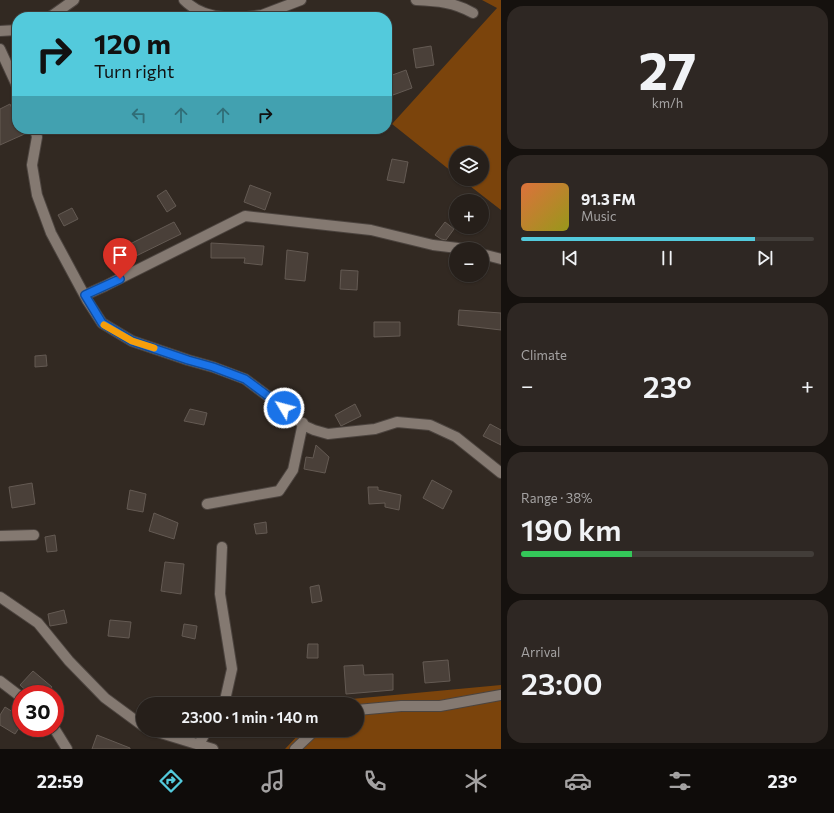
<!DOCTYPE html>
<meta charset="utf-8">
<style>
body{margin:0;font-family:Commissioner,sans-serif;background:#2e2723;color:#f1f3f6;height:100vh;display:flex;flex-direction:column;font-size:15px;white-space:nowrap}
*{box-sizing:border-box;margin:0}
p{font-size:13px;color:#a4a2a2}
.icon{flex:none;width:22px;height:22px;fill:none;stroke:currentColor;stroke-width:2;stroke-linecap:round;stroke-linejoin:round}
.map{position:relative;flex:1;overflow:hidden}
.details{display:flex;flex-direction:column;gap:6px;padding:6px;background:#15110e;width:333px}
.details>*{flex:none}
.top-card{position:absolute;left:12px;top:12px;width:380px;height:122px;border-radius:16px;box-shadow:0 1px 3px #0004,0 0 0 1px #423d39;background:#53cadc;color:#111;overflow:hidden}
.controls{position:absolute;left:449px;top:146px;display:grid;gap:8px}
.controls a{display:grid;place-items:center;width:40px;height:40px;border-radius:50%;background:#261f1a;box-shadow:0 1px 3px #0004,0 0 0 1px #423d39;font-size:20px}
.speed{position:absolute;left:12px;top:685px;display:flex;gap:8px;font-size:20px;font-weight:700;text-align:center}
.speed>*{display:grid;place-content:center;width:52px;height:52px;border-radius:50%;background:#261f1a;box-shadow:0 1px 3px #0004,0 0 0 1px #423d39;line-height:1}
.speed .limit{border:6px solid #d22;background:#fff;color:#111}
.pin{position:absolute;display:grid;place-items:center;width:34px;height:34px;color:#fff;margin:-41px -17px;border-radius:50% 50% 50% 0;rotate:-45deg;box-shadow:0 0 4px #0007}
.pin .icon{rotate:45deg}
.me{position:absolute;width:44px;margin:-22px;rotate:307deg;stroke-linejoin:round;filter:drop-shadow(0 0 3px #0008)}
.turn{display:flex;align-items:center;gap:14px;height:84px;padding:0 16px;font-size:18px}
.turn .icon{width:52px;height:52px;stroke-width:2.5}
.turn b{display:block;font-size:28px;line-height:34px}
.lanes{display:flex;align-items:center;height:38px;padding:0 16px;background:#0003;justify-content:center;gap:20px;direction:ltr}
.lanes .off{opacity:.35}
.big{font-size:30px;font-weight:600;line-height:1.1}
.details .tile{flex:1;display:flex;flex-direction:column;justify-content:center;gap:6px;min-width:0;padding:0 14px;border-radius:16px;background:#2e2723}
.details .dial{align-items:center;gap:0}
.dial b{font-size:52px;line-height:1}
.song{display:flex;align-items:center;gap:12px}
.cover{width:48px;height:48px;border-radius:6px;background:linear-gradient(135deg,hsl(20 70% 55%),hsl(60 70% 35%))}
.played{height:4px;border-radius:2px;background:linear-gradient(90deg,#53cadc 80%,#423d39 80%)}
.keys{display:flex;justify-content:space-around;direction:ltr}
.heat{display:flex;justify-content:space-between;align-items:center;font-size:22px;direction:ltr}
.charge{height:6px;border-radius:3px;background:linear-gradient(90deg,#34c759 38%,#423d39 0)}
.trip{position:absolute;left:136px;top:697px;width:228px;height:40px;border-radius:20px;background:#261f1a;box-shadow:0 1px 3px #0004,0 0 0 1px #423d39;font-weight:600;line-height:40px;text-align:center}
.tabs{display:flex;height:64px;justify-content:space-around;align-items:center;background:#0f0c0a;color:#a4a2a2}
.tabs .icon{width:28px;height:28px}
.tabs .selected{color:#53cadc}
.tabs b{font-size:18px;color:#f1f3f6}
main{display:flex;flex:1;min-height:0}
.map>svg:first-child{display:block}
</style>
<main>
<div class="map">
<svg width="501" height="749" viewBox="0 0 501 749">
<rect width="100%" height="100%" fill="#322922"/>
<!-- green -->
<g fill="#7b440c">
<path d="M 482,0 L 501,0 L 501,210 L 461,179 L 482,179 L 482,153 L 456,153 L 456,175 L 392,124 L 497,8 Z"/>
<path d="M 501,685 L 501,749 L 285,749 L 303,730 L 357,730 L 357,704 L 327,704 L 330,701 Z"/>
</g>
<!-- building -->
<g fill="#4a4039" stroke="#645a53">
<path d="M 431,46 L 434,65 L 416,68 L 413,49 Z"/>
<path d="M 406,70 L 412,88 L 393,95 L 387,77 Z"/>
<path d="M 10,104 L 17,120 L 17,129 L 29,129 L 29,132 L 0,145 L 0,109 Z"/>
<path d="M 392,159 L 408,162 L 404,183 L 387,180 Z"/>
<path d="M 250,185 L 271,193 L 265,210 L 244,202 Z"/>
<path d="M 166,190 L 176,206 L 167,212 L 157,196 Z"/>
<path d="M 72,208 L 78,219 L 64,226 L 58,215 Z"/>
<path d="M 174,222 L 181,234 L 134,257 L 128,245 Z"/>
<path d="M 445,222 L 454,229 L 446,240 L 441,239 L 435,235 Z"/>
<path d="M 211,243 L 264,246 L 262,265 L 244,263 L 245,258 L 211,258 Z"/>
<path d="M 287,250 L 308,253 L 305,281 L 285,279 Z"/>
<path d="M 341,270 L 358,271 L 357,290 L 340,289 Z"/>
<path d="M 459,310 L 501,313 L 501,330 L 458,325 Z"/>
<path d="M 374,322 L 400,322 L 400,336 L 374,337 Z"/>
<path d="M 46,355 L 47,366 L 35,367 L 35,356 Z"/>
<path d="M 355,404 L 361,416 L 341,426 L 335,415 Z"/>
<path d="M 190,409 L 207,413 L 204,425 L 184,421 Z"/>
<path d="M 490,424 L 501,430 L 501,445 L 483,436 Z"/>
<path d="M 316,445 L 329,457 L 325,473 L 304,469 L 306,457 L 313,458 Z"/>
<path d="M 432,480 L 452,491 L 443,509 L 423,498 Z"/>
<path d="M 32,483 L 35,504 L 12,508 L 9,487 Z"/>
<path d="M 368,487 L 378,487 L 378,490 L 401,495 L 399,510 L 385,507 L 385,503 L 369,504 Z"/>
<path d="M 130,490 L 146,494 L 143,512 L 127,509 Z"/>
<path d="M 154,513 L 178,523 L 174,539 L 149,531 Z"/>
<path d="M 266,522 L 267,533 L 256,534 L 254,524 Z"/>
<path d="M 55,535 L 57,551 L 47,552 L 45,537 Z"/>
<path d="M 165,562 L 184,564 L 181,594 L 161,591 Z"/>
<path d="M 319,585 L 322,601 L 312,603 L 310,587 Z"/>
<path d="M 64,610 L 67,623 L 50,626 L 48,614 Z"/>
<path d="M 110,620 L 131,622 L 129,638 L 108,636 Z"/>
<path d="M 184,624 L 197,626 L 195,639 L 182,636 Z"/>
<path d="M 308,644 L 318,644 L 318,658 L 307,658 Z"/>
<path d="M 448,660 L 450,681 L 425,683 L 423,662 Z"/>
<path d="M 363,665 L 364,675 L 393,674 L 393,690 L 346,694 L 344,666 Z"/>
<path d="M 33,671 L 52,687 L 46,694 L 30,694 L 20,685 Z"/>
<path d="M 5,707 L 21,717 L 21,725 L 15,734 L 0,725 L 0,715 Z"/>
<path d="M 97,735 L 130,748 L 130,749 L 92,749 Z"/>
</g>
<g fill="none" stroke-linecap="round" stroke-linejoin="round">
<!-- minor casing -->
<g stroke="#4c443f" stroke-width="12">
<g id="minor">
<path d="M 184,0 C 195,11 209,16 224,17"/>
<path d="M 416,0 C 437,1 454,2 473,13"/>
<path d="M 50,17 L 74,0"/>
<path d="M 247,17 L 262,15 L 301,0"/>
<path d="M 0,31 L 17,30"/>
<path d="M 0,49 L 17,86"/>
<path d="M 35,129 L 37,137 L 32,165 L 37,195 L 51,233 L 87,300 L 102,323 L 132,341 L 188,360 L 213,367 L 245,379 L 284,408 L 305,426 L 314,430 L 328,434 L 375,429 L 397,422 L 430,425 L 456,437 L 501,473"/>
<path d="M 482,254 L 501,259"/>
<path d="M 85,295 L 105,286 L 245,216 L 371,230 L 433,245 L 466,249"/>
<path d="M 207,504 L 279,491 L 293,470 L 303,423"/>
<path d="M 0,536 L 34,535"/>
<path d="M 222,547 L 220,594 L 232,669 L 225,700 L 223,704"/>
<path d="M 0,597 L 38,623 L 69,661 L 105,698 L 143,726"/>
<path d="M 0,681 L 21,697"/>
<path d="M 357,710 L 401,706 L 440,706 L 501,695"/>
<path d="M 54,728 L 67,749"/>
<path d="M 151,730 L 213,749"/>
<path d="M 199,744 L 207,730"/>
<path d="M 295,749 L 315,730"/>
</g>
</g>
<!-- minor -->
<use href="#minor" stroke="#847971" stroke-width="10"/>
</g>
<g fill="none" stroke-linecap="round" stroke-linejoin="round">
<!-- route casing -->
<g stroke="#114b97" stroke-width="10">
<path id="route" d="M 120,279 L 85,295 L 102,323 L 132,341 L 188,360 L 213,367 L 245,379 L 284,408"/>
</g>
<!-- route -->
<use href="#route" stroke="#1a73e8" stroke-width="7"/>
<!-- slow -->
<path stroke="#f59e0b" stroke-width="7" d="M 104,325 L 132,341 L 154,348"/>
</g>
</svg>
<div class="controls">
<a><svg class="icon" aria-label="layers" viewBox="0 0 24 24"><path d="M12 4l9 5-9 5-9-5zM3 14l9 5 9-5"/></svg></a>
<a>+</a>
<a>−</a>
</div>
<div class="speed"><div class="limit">30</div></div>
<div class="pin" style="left:120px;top:279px;background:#d93025"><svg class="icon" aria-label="arrive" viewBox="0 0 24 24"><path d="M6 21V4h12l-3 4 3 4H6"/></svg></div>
<svg class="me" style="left:284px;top:408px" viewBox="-20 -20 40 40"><circle r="17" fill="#1a73e8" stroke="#fff" stroke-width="3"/><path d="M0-11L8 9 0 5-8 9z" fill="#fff"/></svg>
<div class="trip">23:00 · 1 min · 140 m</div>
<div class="top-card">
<div class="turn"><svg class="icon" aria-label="right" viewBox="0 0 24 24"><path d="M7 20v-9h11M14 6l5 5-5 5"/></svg><div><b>120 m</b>Turn right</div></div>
<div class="lanes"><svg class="icon off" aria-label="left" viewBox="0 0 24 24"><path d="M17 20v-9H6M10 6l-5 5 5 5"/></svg><svg class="icon off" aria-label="ahead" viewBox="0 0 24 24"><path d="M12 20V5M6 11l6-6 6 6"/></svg><svg class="icon off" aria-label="ahead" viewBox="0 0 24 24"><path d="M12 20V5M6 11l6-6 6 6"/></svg><svg class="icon" aria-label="right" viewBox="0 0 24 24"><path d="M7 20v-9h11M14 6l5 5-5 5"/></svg></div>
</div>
</div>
<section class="details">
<div class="tile dial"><b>27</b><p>km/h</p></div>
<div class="tile">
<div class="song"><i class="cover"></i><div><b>91.3 FM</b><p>Music</p></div></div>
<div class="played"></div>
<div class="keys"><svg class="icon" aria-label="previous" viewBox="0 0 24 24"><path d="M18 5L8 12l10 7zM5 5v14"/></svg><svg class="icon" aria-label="pause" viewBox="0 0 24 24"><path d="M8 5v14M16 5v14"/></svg><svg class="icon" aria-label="next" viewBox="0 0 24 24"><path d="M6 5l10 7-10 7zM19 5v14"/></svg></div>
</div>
<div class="tile"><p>Climate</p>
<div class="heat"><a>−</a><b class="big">23°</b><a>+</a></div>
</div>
<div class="tile"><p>Range · 38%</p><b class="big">190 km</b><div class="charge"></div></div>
<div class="tile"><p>Arrival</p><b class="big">23:00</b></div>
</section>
</main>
<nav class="tabs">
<b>22:59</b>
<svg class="icon selected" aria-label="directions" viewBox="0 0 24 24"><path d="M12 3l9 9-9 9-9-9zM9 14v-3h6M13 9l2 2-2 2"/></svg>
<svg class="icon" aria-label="music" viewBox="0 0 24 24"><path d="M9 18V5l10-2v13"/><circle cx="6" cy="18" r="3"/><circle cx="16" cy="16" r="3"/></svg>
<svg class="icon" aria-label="phone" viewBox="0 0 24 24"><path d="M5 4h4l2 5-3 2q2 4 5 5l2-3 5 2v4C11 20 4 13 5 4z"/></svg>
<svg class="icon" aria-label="climate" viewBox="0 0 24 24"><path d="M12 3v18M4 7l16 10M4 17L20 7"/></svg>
<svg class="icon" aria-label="car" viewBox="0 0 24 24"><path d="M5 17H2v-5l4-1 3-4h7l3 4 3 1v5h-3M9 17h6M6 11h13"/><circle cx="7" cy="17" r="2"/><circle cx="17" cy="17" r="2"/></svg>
<svg class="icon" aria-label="filters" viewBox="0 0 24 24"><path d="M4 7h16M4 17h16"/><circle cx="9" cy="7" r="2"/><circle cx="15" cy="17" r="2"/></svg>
<b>23°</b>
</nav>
